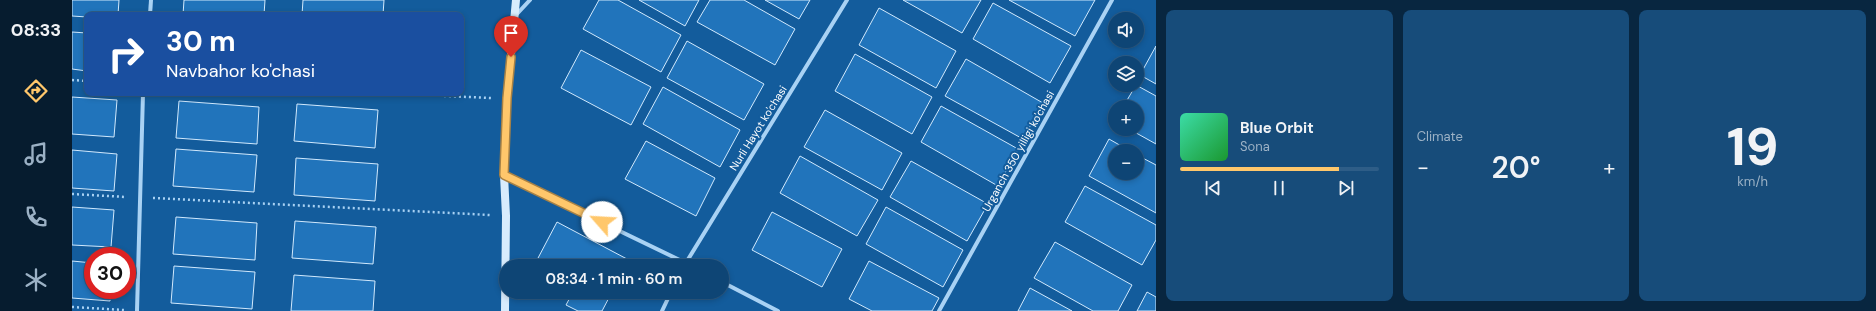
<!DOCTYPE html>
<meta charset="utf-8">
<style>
body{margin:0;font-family:"DM Sans",sans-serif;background:#174c7a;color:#f1f3f6;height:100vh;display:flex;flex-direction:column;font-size:15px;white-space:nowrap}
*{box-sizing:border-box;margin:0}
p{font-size:13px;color:#9bb1c5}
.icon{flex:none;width:22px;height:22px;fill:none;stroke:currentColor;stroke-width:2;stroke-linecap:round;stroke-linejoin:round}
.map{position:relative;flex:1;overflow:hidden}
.drawer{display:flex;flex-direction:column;gap:10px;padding:10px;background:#082640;width:720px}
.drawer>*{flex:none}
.hud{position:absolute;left:12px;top:12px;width:380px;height:84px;border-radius:8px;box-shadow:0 2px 6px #0003,0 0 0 1px #2e5d87;background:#1a4fa0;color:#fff;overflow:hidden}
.tools{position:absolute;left:1036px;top:12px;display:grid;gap:8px}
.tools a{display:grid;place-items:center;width:36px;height:36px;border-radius:50%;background:#0e4575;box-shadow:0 2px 6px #0003,0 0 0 1px #2e5d87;font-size:20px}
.speed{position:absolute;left:12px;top:247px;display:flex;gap:8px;font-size:20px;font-weight:700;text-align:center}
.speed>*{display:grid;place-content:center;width:52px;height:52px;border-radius:50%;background:#0e4575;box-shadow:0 2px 6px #0003,0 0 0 1px #2e5d87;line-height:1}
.speed .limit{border:6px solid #d22;background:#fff;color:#111}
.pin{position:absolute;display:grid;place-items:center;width:34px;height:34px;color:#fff;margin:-41px -17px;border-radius:50% 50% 50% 0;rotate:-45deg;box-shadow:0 0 4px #0007}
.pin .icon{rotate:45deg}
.me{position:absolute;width:44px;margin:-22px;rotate:296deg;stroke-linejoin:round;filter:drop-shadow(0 0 3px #0008)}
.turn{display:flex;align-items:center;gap:14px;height:84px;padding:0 16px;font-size:18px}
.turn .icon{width:52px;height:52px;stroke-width:2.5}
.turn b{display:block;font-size:28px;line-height:34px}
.big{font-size:30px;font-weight:600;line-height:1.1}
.drawer .card{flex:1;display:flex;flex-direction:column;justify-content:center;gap:6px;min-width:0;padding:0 14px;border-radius:8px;background:#174c7a}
.drawer .dial{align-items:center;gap:0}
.dial b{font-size:52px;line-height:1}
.song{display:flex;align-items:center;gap:12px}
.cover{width:48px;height:48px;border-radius:6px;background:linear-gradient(135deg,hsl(160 70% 55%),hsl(130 70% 35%))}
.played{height:4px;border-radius:2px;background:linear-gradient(90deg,#ffc76b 80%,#2e5d87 80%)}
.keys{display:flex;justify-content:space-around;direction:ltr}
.heat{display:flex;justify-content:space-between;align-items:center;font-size:22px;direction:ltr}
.drawer .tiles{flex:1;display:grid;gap:10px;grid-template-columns:repeat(3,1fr)}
.trip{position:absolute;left:427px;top:259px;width:230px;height:40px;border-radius:20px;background:#0e4575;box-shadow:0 2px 6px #0003,0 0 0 1px #2e5d87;font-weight:600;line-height:40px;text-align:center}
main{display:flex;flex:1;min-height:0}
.menu{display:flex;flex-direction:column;width:72px;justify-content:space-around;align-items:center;background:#061c2f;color:#9bb1c5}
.menu .icon{width:28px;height:28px}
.menu .on{color:#ffc76b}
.menu b{font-size:18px;color:#f1f3f6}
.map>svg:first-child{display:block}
</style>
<main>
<nav class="menu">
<b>08:33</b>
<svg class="icon on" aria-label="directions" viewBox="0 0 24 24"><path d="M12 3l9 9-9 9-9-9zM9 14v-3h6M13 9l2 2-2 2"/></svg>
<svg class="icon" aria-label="music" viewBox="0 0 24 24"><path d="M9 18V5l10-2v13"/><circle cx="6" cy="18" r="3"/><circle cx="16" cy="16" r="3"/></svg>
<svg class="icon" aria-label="phone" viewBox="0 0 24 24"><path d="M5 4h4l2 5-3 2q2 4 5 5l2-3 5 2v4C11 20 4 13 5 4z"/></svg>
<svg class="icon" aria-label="climate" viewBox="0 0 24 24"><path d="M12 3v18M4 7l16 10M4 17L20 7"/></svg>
</nav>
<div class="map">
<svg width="1084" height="311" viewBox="0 0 1084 311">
<rect width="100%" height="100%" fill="#135c9c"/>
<!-- building -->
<g fill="#2174bb" stroke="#d1e9fd">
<path d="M 0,0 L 47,0 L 46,15 L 15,15 L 15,17 L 0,16 Z"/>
<path d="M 112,0 L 193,0 L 192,15 L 111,15 Z"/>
<path d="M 231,0 L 312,0 L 311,15 L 230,15 Z"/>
<path d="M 527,0 L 546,0 L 609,35 L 589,72 L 511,29 Z"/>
<path d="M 567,0 L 627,0 L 613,26 Z"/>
<path d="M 638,0 L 672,0 L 723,29 L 703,65 L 625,22 Z"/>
<path d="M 693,0 L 738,0 L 727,19 Z"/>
<path d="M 831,0 L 909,0 L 890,33 Z"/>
<path d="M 937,0 L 1023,0 L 1003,36 Z"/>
<path d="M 921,3 L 999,46 L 978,83 L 901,39 Z"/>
<path d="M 807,8 L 884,51 L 864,88 L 787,45 Z"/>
<path d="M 0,32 L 15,33 L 15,71 L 0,69 Z"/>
<path d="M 615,41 L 692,84 L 672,120 L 595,78 Z"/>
<path d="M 1084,46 L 1084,84 L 1068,75 Z"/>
<path d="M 509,50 L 579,87 L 559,125 L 489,88 Z"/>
<path d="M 783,54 L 860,97 L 840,134 L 763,91 Z"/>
<path d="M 894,59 L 971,103 L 951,139 L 873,96 Z"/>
<path d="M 1064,85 L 1084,96 L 1084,144 L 1057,129 L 1065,129 L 1065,107 L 1051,107 Z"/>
<path d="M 591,87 L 668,130 L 648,167 L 571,124 Z"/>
<path d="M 0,97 L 45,100 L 42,137 L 0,134 Z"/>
<path d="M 107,101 L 187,107 L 185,144 L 104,138 Z"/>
<path d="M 225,104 L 306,110 L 303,148 L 222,141 Z"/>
<path d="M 869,106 L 946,149 L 926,186 L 849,142 Z"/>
<path d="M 753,110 L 830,153 L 810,190 L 732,147 Z"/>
<path d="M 1037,139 L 1058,151 L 1043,151 L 1043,173 L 1065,173 L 1065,155 L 1084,165 L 1084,213 L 1017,176 Z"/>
<path d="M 574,141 L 643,178 L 624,216 L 553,179 Z"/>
<path d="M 104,149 L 185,155 L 182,192 L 101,186 Z"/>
<path d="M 0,150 L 45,154 L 42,191 L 0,188 Z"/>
<path d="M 728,156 L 806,200 L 785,236 L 708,193 Z"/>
<path d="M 224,158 L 306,164 L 303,201 L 222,195 Z"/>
<path d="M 839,161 L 916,204 L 895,241 L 818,197 Z"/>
<path d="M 1013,186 L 1084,225 L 1084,240 L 1070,265 L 993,222 Z"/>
<path d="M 0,207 L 42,210 L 39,247 L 0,245 Z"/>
<path d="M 814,207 L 891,250 L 871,287 L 794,244 Z"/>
<path d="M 700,212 L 770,249 L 750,287 L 680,250 Z"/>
<path d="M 104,217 L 185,223 L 183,260 L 101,254 Z"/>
<path d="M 223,221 L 304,227 L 301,264 L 220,258 Z"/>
<path d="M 485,222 L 555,259 L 552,266 L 476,266 L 465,260 Z"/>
<path d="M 983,242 L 1060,285 L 1046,311 L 1021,311 L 962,278 Z"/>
<path d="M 0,261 L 21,263 L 21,290 L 39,290 L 38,301 L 0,298 Z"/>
<path d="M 797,261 L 867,298 L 860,311 L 800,311 L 777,299 Z"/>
<path d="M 102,266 L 183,272 L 180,309 L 99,303 Z"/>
<path d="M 222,275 L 303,281 L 301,311 L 219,311 Z"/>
<path d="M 958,288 L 1000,311 L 946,311 Z"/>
<path d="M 501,292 L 540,292 L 530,311 L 506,311 L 494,305 Z"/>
<path d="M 1075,292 L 1084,297 L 1084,311 L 1065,311 Z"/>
</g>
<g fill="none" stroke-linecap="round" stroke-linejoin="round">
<!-- path -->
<g stroke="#a9d2f4" stroke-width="2.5" stroke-dasharray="2 3" stroke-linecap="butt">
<path d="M 0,80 L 15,81"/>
<path d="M 307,93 L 419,98"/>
<path d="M 0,194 L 54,197"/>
<path d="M 81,198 L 418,215"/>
<path d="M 0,307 L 52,310"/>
</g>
<!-- minor -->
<g stroke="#a9d2f4" stroke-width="4">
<path d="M 78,15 L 79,0"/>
<path d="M 444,15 L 458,0"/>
<path d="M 432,175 L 620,266"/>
<path d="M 612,266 L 775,0"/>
<path d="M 650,282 L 706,311"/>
<path d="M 65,311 L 71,93"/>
<path d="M 590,311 L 599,292"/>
<path d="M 867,311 L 1040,0"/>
</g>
<!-- secondary -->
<path stroke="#d8ecfd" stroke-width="8" d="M 433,311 L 434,216 L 432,175 L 435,98 L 444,0"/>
</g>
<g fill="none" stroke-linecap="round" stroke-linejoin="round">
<!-- route casing -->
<g stroke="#a68146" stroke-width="10">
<path id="route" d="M 439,57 L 435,98 L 432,175 L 530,222"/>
</g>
<!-- route -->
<use href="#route" stroke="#ffc76b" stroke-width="7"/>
</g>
<g text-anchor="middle" stroke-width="4" stroke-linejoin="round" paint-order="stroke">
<!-- street labels -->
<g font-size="11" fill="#fff" stroke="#135c9c">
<text transform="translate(686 128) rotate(-58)" y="4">Nurli Hayot ko'chasi</text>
<text transform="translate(946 151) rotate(-61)" y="4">Urganch 350 yilligi ko'chasi</text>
</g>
</g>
</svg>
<div class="tools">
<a><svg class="icon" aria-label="sound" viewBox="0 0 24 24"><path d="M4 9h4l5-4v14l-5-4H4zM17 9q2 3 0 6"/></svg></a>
<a><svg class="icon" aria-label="layers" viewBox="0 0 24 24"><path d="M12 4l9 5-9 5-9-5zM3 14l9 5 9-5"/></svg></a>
<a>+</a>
<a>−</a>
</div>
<div class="speed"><div class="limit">30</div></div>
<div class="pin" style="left:439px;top:57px;background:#d93025"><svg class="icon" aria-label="arrive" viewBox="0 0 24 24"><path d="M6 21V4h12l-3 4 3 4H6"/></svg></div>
<svg class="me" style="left:530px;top:222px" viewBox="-20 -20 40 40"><circle r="19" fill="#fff"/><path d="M0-13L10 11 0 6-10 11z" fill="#ffc76b"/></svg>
<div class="trip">08:34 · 1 min · 60 m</div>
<div class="hud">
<div class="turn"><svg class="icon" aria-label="right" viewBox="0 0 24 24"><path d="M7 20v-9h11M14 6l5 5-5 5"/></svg><div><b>30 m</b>Navbahor ko'chasi</div></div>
</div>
</div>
<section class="drawer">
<div class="tiles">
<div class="card">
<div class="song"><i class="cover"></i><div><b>Blue Orbit</b><p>Sona</p></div></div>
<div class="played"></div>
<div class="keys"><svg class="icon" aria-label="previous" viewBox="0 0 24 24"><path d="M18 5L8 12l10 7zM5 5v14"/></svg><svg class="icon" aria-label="pause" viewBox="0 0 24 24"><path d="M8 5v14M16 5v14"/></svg><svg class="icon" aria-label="next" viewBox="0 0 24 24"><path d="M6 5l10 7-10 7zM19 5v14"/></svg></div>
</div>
<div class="card"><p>Climate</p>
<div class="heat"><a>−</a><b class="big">20°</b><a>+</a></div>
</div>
<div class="card dial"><b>19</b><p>km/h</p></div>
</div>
</section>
</main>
